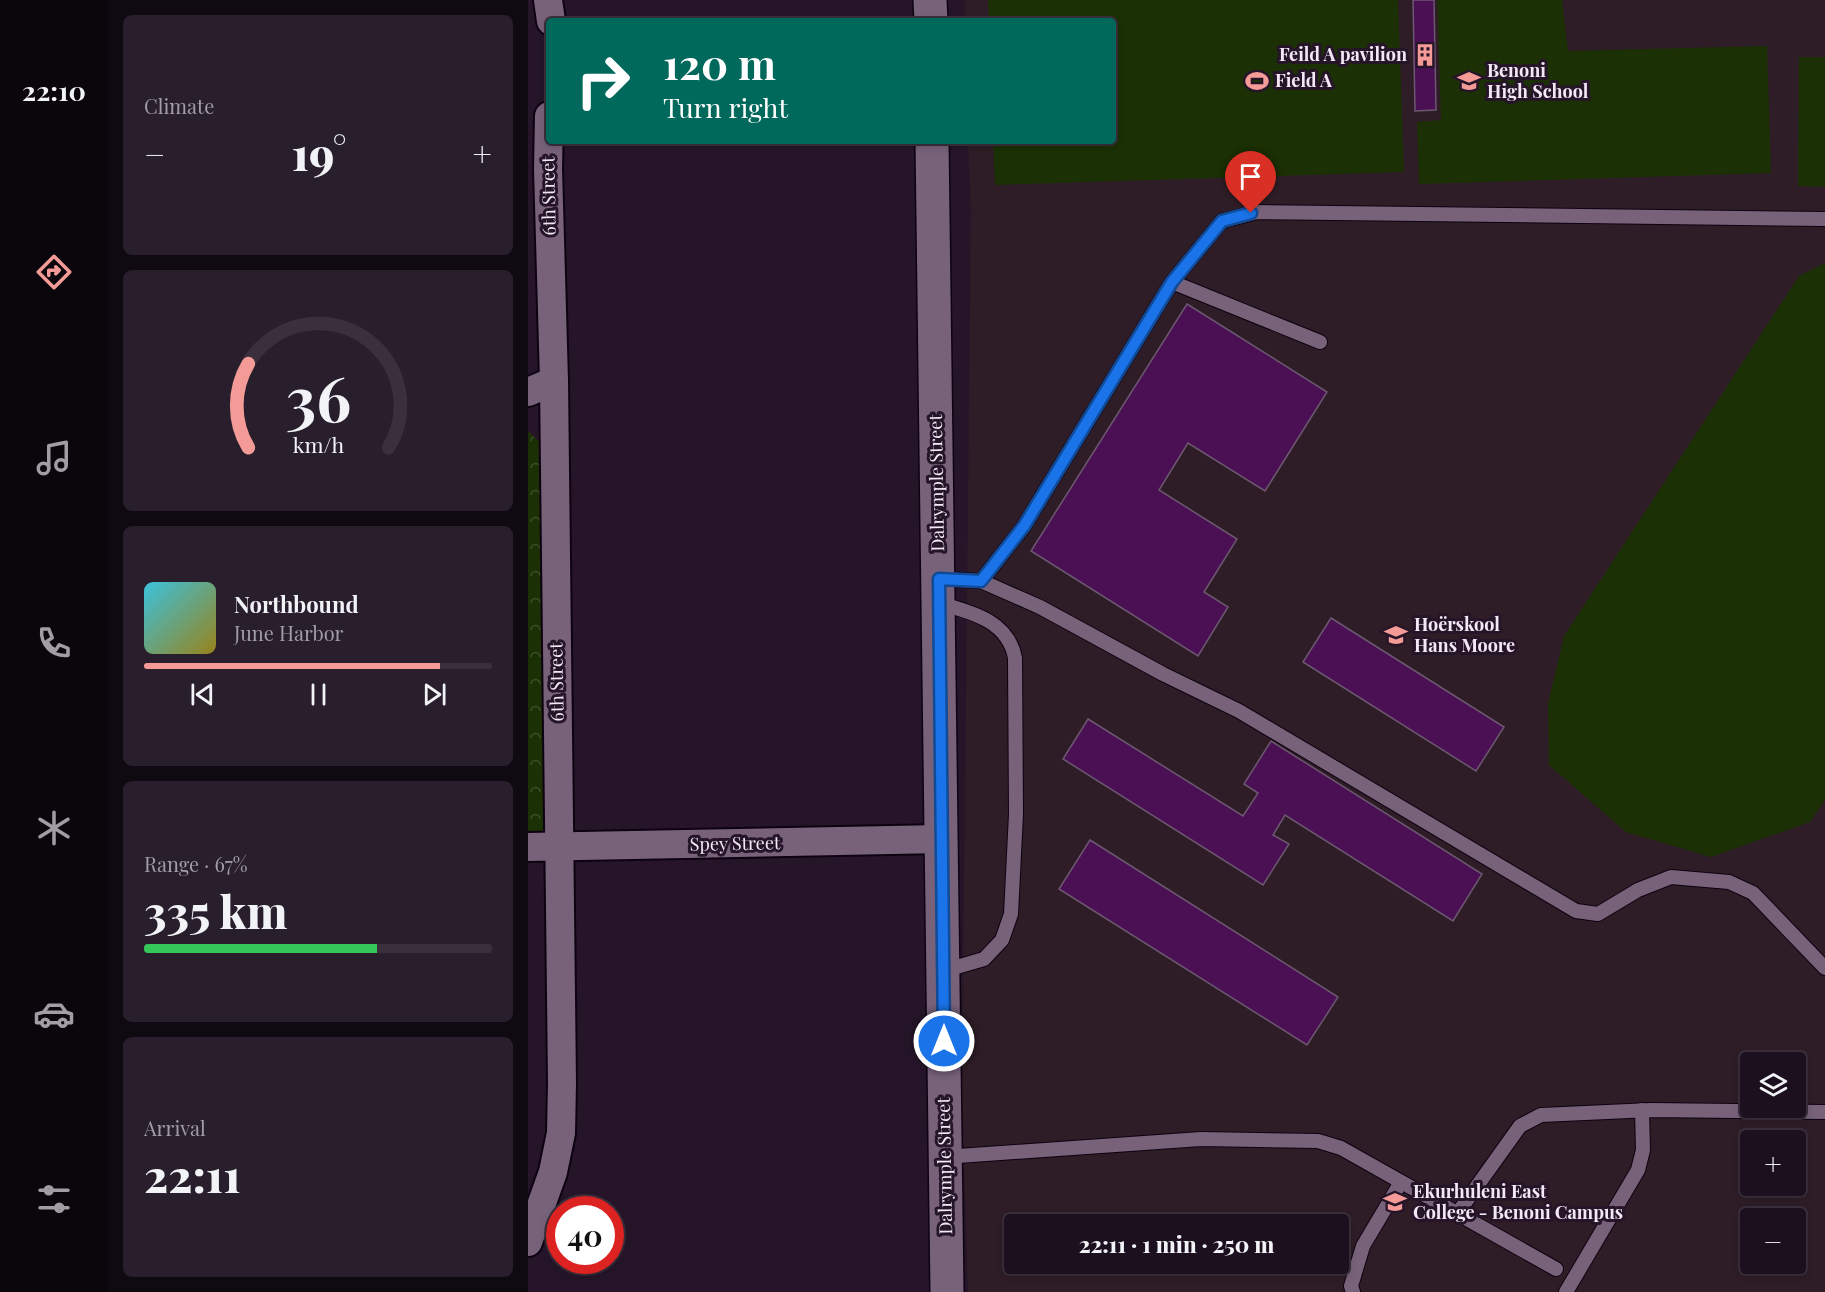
<!DOCTYPE html>
<meta charset="utf-8">
<style>
body{margin:0;font-family:"Playfair Display",serif;background:#291e2c;color:#f1f3f6;height:100vh;display:flex;flex-direction:column;font-size:22px;white-space:nowrap}
*{box-sizing:border-box;margin:0}
p{font-size:20px;color:#a09da4}
.icon{flex:none;width:33px;height:33px;fill:none;stroke:currentColor;stroke-width:2;stroke-linecap:round;stroke-linejoin:round}
.map{position:relative;flex:1;overflow:hidden}
.sheet{display:flex;flex-direction:column;gap:15px;padding:15px;background:#0f0911;width:420px}
.sheet>*{flex:none}
.hud{position:absolute;left:18px;top:18px;width:570px;height:126px;border-radius:6px;box-shadow:0 3px 9px #0003,0 0 0 2px #3a303d;background:#00695c;color:#fff;overflow:hidden}
.buttons{position:absolute;left:1212px;top:1052px;display:grid;gap:12px}
.buttons a{display:grid;place-items:center;width:66px;height:66px;border-radius:6px;background:#1c101f;box-shadow:0 3px 9px #0003,0 0 0 2px #3a303d;font-size:30px}
.speed{position:absolute;left:18px;top:1196px;display:flex;gap:12px;font-size:30px;font-weight:700;text-align:center}
.speed>*{display:grid;place-content:center;width:78px;height:78px;border-radius:50%;background:#1c101f;box-shadow:0 3px 9px #0003,0 0 0 2px #3a303d;line-height:1}
.speed .limit{border:9px solid #d22;background:#fff;color:#111}
.pin{position:absolute;display:grid;place-items:center;width:51px;height:51px;color:#fff;margin:-62px -26px;border-radius:50% 50% 50% 0;rotate:-45deg;box-shadow:0 0 6px #0007}
.pin .icon{rotate:45deg}
.me{position:absolute;width:66px;margin:-33px;rotate:0deg;stroke-linejoin:round;filter:drop-shadow(0 0 4px #0008)}
.turn{display:flex;align-items:center;gap:21px;height:126px;padding:0 18px;font-size:27px}
.turn .icon{width:78px;height:78px;stroke-width:2.5}
.turn b{display:block;font-size:42px;line-height:51px}
.big{font-size:45px;font-weight:800;line-height:1.1}
.sheet .widget{flex:1;display:flex;flex-direction:column;justify-content:center;gap:9px;min-width:0;padding:0 21px;border-radius:9px;background:#291e2c}
.sheet .dial{align-items:center;gap:0}
.dial svg{height:156px;overflow:visible;fill:none;stroke:#3a303d;stroke-width:7;stroke-linecap:round;text-anchor:middle}
.dial text{fill:#f1f3f6;stroke:none}
.song{display:flex;align-items:center;gap:18px}
.cover{width:72px;height:72px;border-radius:9px;background:linear-gradient(135deg,hsl(190 70% 55%),hsl(50 70% 35%))}
.played{height:6px;border-radius:3px;background:linear-gradient(90deg,#f59b97 85%,#3a303d 85%)}
.keys{display:flex;justify-content:space-around;direction:ltr}
.heat{display:flex;justify-content:space-between;align-items:center;font-size:33px;direction:ltr}
.charge{height:9px;border-radius:4px;background:linear-gradient(90deg,#34c759 67%,#3a303d 0)}
.trip{position:absolute;left:476px;top:1214px;width:345px;height:60px;border-radius:6px;background:#1c101f;box-shadow:0 3px 9px #0003,0 0 0 2px #3a303d;font-weight:800;line-height:60px;text-align:center}
main{display:flex;flex:1;min-height:0}
.tabs{display:flex;flex-direction:column;width:108px;justify-content:space-around;align-items:center;background:#0b060c;color:#a09da4}
.tabs .icon{width:42px;height:42px}
.tabs .selected{color:#f59b97}
.tabs b{font-size:27px;color:#f1f3f6}
.map>svg:first-child{display:block}
</style>
<main>
<nav class="tabs">
<b>22:10</b>
<svg class="icon selected" aria-label="directions" viewBox="0 0 24 24"><path d="M12 3l9 9-9 9-9-9zM9 14v-3h6M13 9l2 2-2 2"/></svg>
<svg class="icon" aria-label="music" viewBox="0 0 24 24"><path d="M9 18V5l10-2v13"/><circle cx="6" cy="18" r="3"/><circle cx="16" cy="16" r="3"/></svg>
<svg class="icon" aria-label="phone" viewBox="0 0 24 24"><path d="M5 4h4l2 5-3 2q2 4 5 5l2-3 5 2v4C11 20 4 13 5 4z"/></svg>
<svg class="icon" aria-label="climate" viewBox="0 0 24 24"><path d="M12 3v18M4 7l16 10M4 17L20 7"/></svg>
<svg class="icon" aria-label="car" viewBox="0 0 24 24"><path d="M5 17H2v-5l4-1 3-4h7l3 4 3 1v5h-3M9 17h6M6 11h13"/><circle cx="7" cy="17" r="2"/><circle cx="17" cy="17" r="2"/></svg>
<svg class="icon" aria-label="filters" viewBox="0 0 24 24"><path d="M4 7h16M4 17h16"/><circle cx="9" cy="7" r="2"/><circle cx="15" cy="17" r="2"/></svg>
</nav>
<section class="sheet">
<div class="widget"><p>Climate</p>
<div class="heat"><a>−</a><b class="big">19°</b><a>+</a></div>
</div>
<div class="widget dial"><svg viewBox="0 0 100 80">
<path d="M14 69A42 42 0 1 1 86 69"/>
<path d="M14 69A42 42 0 0 1 14 26" stroke="#f59b97"/>
<text x="50" y="56" font-size="32" font-weight="700">36</text>
<text x="50" y="72" font-size="11">km/h</text>
</svg></div>
<div class="widget">
<div class="song"><i class="cover"></i><div><b>Northbound</b><p>June Harbor</p></div></div>
<div class="played"></div>
<div class="keys"><svg class="icon" aria-label="previous" viewBox="0 0 24 24"><path d="M18 5L8 12l10 7zM5 5v14"/></svg><svg class="icon" aria-label="pause" viewBox="0 0 24 24"><path d="M8 5v14M16 5v14"/></svg><svg class="icon" aria-label="next" viewBox="0 0 24 24"><path d="M6 5l10 7-10 7zM19 5v14"/></svg></div>
</div>
<div class="widget"><p>Range · 67%</p><b class="big">335 km</b><div class="charge"></div></div>
<div class="widget"><p>Arrival</p><b class="big">22:11</b></div>
</section>
<div class="map">
<svg width="1297" height="1292" viewBox="0 0 1297 1292">
<defs>
<pattern id="forest-crowns" width="20" height="18" patternUnits="userSpaceOnUse" patternTransform="scale(1.5)"><rect width="20" height="18" fill="#1b3005"/><path d="M2 6a3 3 0 1 1 6 0M12 15a3 3 0 1 1 6 0" fill="none" stroke="#3d4e2a"/></pattern>
</defs>
<rect width="100%" height="100%" fill="#261529"/>
<!-- education -->
<path fill="#2e1d26" fill-rule="evenodd" d="M 437,0 L 1297,0 L 1297,1292 L 440,1292 L 434,1090 L 443,209 L 440,141 L 585,141 L 585,21 L 437,21 ZM 1222,1062 L 1268,1062 L 1268,1107 L 1222,1107 ZM 1222,1140 L 1268,1140 L 1268,1185 L 1222,1185 ZM 1222,1218 L 1268,1218 L 1268,1263 L 1222,1263 ZM 486,1224 L 810,1224 L 810,1263 L 486,1263 Z"/>
<!-- grass -->
<g fill="#1b3005">
<path d="M 460,0 L 870,0 L 876,172 L 467,185 L 465,141 L 585,141 L 585,21 L 461,21 Z"/>
<path d="M 909,0 L 1034,0 L 1040,51 L 1239,46 L 1243,173 L 891,184 L 889,122 L 913,120 Z"/>
<path d="M 1271,57 L 1297,57 L 1297,187 L 1270,186 Z"/>
<path d="M 1297,263 L 1297,800 L 1282,822 L 1183,857 L 1098,832 L 1021,765 L 1020,704 L 1036,636 L 1271,276 Z"/>
</g>
<!-- forest -->
<path fill="url(#forest-crowns)" d="M 0,431 L 17,447 L 23,816 L 17,829 L 0,840 Z"/>
<!-- building -->
<g fill="#4a1053" stroke="#6c5870" stroke-width="1.5">
<path d="M 885,0 L 906,0 L 908,110 L 887,111 Z"/>
<path d="M 659,304 L 799,392 L 737,491 L 660,443 L 631,490 L 709,539 L 676,592 L 700,607 L 670,656 L 503,551 Z"/>
<path d="M 803,618 L 976,727 L 948,771 L 775,662 Z"/>
<path d="M 560,719 L 715,816 L 730,793 L 716,784 L 743,741 L 954,874 L 925,921 L 757,815 L 745,835 L 761,844 L 735,885 L 535,759 Z"/>
<path d="M 562,840 L 810,997 L 779,1045 L 531,889 Z"/>
</g>
<g fill="none" stroke-linecap="round" stroke-linejoin="round">
<!-- service casing -->
<g stroke="#0e0211" stroke-width="16">
<g id="service">
<path d="M 644,282 L 792,342"/>
<path d="M 411,579 L 453,581 L 512,607 L 635,674 L 711,711 L 1048,911 L 1070,914 L 1110,890 L 1143,877 L 1201,882 L 1225,893 L 1297,968"/>
<path d="M 453,581 L 496,526 L 644,282 L 694,221 L 729,212 L 1297,219"/>
<path d="M 411,603 C 442,612 480,620 487,658 L 488,814 L 483,914 L 474,940 L 456,959 L 415,971"/>
<path d="M 416,1157 L 673,1139 L 790,1141 L 813,1148 L 1028,1269"/>
<path d="M 929,1214 L 992,1126 L 1013,1115 L 1123,1110 L 1297,1112"/>
<path d="M 825,1292 L 823,1286 L 835,1246 L 873,1182"/>
<path d="M 1038,1292 L 1110,1170 L 1115,1150 L 1114,1110"/>
</g>
</g>
<!-- minor casing -->
<g stroke="#0e0211" stroke-width="32">
<g id="minor">
<path d="M 20,0 L 23,21"/>
<path d="M 0,392 L 26,381"/>
<path d="M 0,847 L 414,839"/>
<path d="M 0,1242 L 25,1172 L 33,1133 L 34,1083 L 26,381 L 20,169 L 21,116"/>
</g>
</g>
<!-- tertiary casing -->
<g stroke="#0e0211" stroke-width="36">
<g id="tertiary">
<path d="M 402,0 L 403,21"/>
<path d="M 404,141 L 419,1292"/>
</g>
</g>
<!-- service -->
<use href="#service" stroke="#77627a" stroke-width="14"/>
<!-- minor -->
<use href="#minor" stroke="#77627a" stroke-width="28"/>
<!-- tertiary -->
<use href="#tertiary" stroke="#77627a" stroke-width="33"/>
</g>
<g fill="none" stroke-linecap="round" stroke-linejoin="round">
<!-- route casing -->
<g stroke="#114b97" stroke-width="15">
<path id="route" d="M 416,1041 L 411,579 L 453,581 L 496,526 L 644,282 L 694,221 L 723,213"/>
</g>
<!-- route -->
<use href="#route" stroke="#1a73e8" stroke-width="10"/>
</g>
<!-- icons -->
<defs>
<g id="building-bare" transform="scale(1.8)"><path d="M-4-6H4V6H1V3H-1V6H-4ZM-2.5-4.3h1.7v1.8h-1.7ZM.8-4.3h1.7v1.8H.8ZM-2.5-1h1.7V.8h-1.7ZM.8-1h1.7V.8H.8Z" fill="#f59b97" stroke="#261529" stroke-width="2.5" paint-order="stroke"/></g>
<g id="stadium-bare" transform="scale(1.8)"><path d="M0-5a6.5 5 0 1 0 0 10a6.5 5 0 1 0 0-10ZM-3.5-1.8h7v3.6h-7Z" fill="#f59b97" stroke="#261529" stroke-width="2.5" paint-order="stroke"/></g>
<g id="school-bare" transform="scale(1.8)"><path d="M0-5L7-2L0 1L-7-2ZM-4 1L0 2.5L4 1V4Q0 6-4 4Z" fill="#f59b97" stroke="#261529" stroke-width="2.5" paint-order="stroke"/></g>
<g id="university-bare" transform="scale(1.8)"><path d="M0-5L7-2L0 1L-7-2ZM-4 1L0 2.5L4 1V4Q0 6-4 4Z" fill="#f59b97" stroke="#261529" stroke-width="2.5" paint-order="stroke"/></g>
</defs>
<g fill-rule="evenodd">
<use href="#building-bare" x="897" y="55"/>
<use href="#stadium-bare" x="729" y="81"/>
<use href="#school-bare" x="941" y="81"/>
<use href="#school-bare" x="868" y="635"/>
<use href="#university-bare" x="867" y="1202"/>
</g>
<g text-anchor="middle" stroke-width="6" stroke-linejoin="round" paint-order="stroke">
<!-- poi labels -->
<g font-size="18" font-weight="bold" fill="#f4e8f6" stroke="#261529" text-anchor="start">
<text x="879" y="61" text-anchor="end">Feild A pavilion</text>
<text x="959" y="77">Benoni<tspan x="959" dy="21">High School</tspan></text>
<text x="747" y="87">Field A</text>
<text x="886" y="631">Hoërskool<tspan x="886" dy="21">Hans Moore</tspan></text>
<text x="885" y="1198">Ekurhuleni East<tspan x="885" dy="21">College - Benoni Campus</tspan></text>
</g>
<!-- street labels -->
<g font-size="18" fill="#f4e8f6" stroke="#261529">
<text transform="translate(21 196) rotate(-91)" y="6">6th Street</text>
<text transform="translate(409 483) rotate(-91)" y="6">Dalrymple Street</text>
<text transform="translate(29 682) rotate(-91)" y="6">6th Street</text>
<text transform="translate(207 844) rotate(-1)" y="6">Spey Street</text>
<text transform="translate(417 1166) rotate(-91)" y="6">Dalrymple Street</text>
</g>
</g>
</svg>
<div class="buttons">
<a><svg class="icon" aria-label="layers" viewBox="0 0 24 24"><path d="M12 4l9 5-9 5-9-5zM3 14l9 5 9-5"/></svg></a>
<a>+</a>
<a>−</a>
</div>
<div class="speed"><div class="limit">40</div></div>
<div class="pin" style="left:723px;top:213px;background:#d93025"><svg class="icon" aria-label="arrive" viewBox="0 0 24 24"><path d="M6 21V4h12l-3 4 3 4H6"/></svg></div>
<svg class="me" style="left:416px;top:1041px" viewBox="-20 -20 40 40"><circle r="17" fill="#1a73e8" stroke="#fff" stroke-width="3"/><path d="M0-11L8 9 0 5-8 9z" fill="#fff"/></svg>
<div class="trip">22:11 · 1 min · 250 m</div>
<div class="hud">
<div class="turn"><svg class="icon" aria-label="right" viewBox="0 0 24 24"><path d="M7 20v-9h11M14 6l5 5-5 5"/></svg><div><b>120 m</b>Turn right</div></div>
</div>
</div>
</main>
